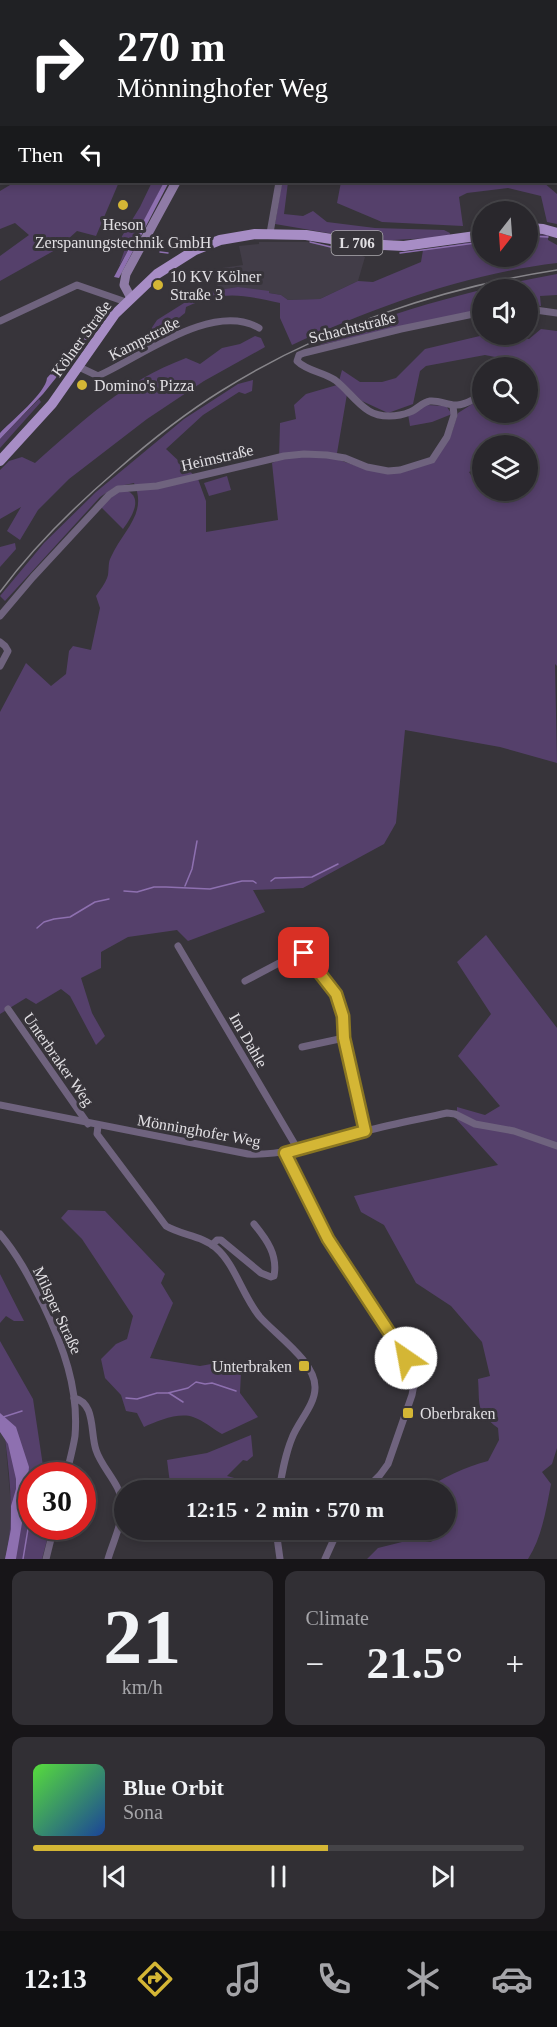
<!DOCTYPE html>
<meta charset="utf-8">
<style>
body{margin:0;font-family:"Times New Roman",serif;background:#312f34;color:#f1f3f6;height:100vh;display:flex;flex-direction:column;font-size:22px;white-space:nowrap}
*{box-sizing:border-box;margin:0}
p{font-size:20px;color:#a5a5a9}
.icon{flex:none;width:33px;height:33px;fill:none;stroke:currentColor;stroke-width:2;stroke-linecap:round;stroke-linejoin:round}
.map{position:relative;height:1559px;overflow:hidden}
.panel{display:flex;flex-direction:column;gap:12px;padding:12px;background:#171518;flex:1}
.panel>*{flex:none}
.banner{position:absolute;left:0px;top:0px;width:558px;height:183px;box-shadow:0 3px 9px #0003,0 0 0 2px #454448;background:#202124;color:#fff;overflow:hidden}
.needle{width:39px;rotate:197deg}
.controls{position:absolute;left:472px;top:201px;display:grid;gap:12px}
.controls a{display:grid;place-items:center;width:66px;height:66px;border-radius:50%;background:#29272c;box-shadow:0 3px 9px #0003,0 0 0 2px #454448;font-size:30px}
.speed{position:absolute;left:18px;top:1462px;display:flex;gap:12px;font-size:30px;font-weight:700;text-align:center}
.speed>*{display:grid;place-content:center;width:78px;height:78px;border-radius:50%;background:#29272c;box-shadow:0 3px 9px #0003,0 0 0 2px #454448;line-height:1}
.speed .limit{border:9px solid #d22;background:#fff;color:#111}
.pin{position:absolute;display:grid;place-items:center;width:51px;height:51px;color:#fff;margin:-26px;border-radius:12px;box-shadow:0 3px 9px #0006}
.me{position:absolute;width:66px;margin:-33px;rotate:327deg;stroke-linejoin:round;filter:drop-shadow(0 0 4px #0008)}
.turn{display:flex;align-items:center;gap:21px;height:126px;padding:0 18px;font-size:27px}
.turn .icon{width:78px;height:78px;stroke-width:2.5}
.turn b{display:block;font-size:42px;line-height:51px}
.then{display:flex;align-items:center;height:57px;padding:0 18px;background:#0003;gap:12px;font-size:22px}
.big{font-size:45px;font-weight:700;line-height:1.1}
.panel .tile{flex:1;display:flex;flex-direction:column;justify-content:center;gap:9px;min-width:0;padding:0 21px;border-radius:12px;background:#312f34}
.panel .dial{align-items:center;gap:0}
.dial b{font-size:78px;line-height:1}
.song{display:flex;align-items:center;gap:18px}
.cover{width:72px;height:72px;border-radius:9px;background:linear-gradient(135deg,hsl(110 70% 55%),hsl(220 70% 35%))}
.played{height:6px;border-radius:3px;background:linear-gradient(90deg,#d4b635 60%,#454448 60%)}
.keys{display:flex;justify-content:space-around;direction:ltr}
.heat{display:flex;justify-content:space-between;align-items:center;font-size:33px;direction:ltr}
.panel .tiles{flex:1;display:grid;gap:12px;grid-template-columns:1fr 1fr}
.tile:last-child{grid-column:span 2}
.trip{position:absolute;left:114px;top:1480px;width:342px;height:60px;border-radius:30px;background:#29272c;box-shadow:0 3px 9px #0003,0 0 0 2px #454448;font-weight:700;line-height:60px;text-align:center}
.tab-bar{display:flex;height:96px;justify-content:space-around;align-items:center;background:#101012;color:#a5a5a9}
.tab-bar .icon{width:42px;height:42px}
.tab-bar .on{color:#d4b635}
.tab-bar b{font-size:27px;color:#f1f3f6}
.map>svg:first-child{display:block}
</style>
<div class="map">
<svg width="557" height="1559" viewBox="0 0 557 1559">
<rect width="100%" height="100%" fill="#37343a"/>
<!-- built -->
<g fill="#423d48">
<path d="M 259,242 L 308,242 L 342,247 L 365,257 L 358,281 L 320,299 L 288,300 L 281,295 L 238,287 L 218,290 L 215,269 L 243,265 L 239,246 L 259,244 Z"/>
<path d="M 0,1432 L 5,1438 L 11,1506 L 11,1529 L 5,1559 L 0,1559 Z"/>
</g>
<!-- green -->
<g fill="#55406b" fill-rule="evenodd">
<path d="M 75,0 L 232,0 L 74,1 Z"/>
<path d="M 339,0 L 557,0 L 557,145 L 556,2 Z"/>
<path d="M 15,182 L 119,182 L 96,236 L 77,231 L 57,249 L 0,281 L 0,256 L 29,235 L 15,223 L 0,229 L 0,191 Z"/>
<path d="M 152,182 L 164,182 L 141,228 L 119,266 L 127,243 L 119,241 L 140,207 Z"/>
<path d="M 282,182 L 288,182 L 284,214 L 303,216 L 313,211 L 327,222 L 375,228 L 444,230 L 450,233 L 449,237 L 375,241 L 275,224 Z"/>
<path d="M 341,182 L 543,182 L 557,194 L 557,224 L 547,222 L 541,196 L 508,188 L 467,193 L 459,197 L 463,226 L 382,222 L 337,203 Z"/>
<path d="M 528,233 L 548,235 L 548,240 L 557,245 L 557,263 C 466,274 375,307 292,345 L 280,318 L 280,303 C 242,295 224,290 186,307 L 185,313 L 149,342 L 147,346 L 135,353 L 157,320 L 192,298 L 218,290 L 238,287 L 269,291 L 269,293 L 281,295 L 288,300 L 320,299 L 358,281 L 373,282 L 421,262 L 423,250 L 483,240 L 483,256 L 528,256 Z"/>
<path d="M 557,274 L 557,295 L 540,296 L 541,306 L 528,305 L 528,290 L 483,290 L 483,309 L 320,345 C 332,333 362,325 378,320 C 437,300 496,285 557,274 Z"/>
<path d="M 541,329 L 557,331 L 557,666 L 555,664 L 557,763 L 500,747 L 405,730 L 396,823 L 384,844 L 303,888 L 253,890 L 265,912 L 188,941 L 177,930 L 128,937 L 101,952 L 101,968 L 81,978 L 92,1013 L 105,1036 L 96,1045 L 70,996 L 61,989 L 36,1004 L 26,998 L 0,1014 L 0,712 L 26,663 L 51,686 L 66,674 L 69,651 L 73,646 L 91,650 L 100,608 L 96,596 C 100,590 106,583 108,575 C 109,569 108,562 111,557 C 123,530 148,514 134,483 L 115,487 L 100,497 L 5,601 L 0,596 L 44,543 L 96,492 L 184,419 L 238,384 L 253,380 L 252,391 L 245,394 L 239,392 L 203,415 L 166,449 L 198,479 L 206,501 L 206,532 L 278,520 L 272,463 L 279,460 L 280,423 L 296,419 L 294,405 L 306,394 L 337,385 L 347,394 L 336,459 L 366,469 L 388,473 L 433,461 L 452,432 L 458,413 L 477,401 L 483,400 L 483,412 L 528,412 L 528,368 L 521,367 L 520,362 L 485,355 L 426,366 L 420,371 L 413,404 L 388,413 L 362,401 L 339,381 L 342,370 L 360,382 L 382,382 L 396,378 L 425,349 L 484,335 L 510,335 L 529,339 ZM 483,446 L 528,446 L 528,490 L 483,490 L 483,478 L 480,489 L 469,472 L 483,466 Z"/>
<path d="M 255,336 L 261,338 L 265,347 L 204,381 L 147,419 L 69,479 L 38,510 L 20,540 L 7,531 L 21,507 L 0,519 L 0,470 L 9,461 L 22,457 L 35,463 C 85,419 123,382 186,358 L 200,364 L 222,348 L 240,344 Z"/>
<path d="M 39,399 L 41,402 L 0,448 L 0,439 Z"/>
<path d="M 426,405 L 446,406 L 452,414 L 432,422 L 410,426 L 408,414 Z"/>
<path d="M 227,476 L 231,490 L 209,496 L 204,483 Z"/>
<path d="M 125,490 C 145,497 131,518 123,529 L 101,507 L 117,492 Z"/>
<path d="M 15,543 L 16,549 L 0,567 L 0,547 Z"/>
<path d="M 486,935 L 557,1028 L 557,1448 L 552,1464 L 542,1472 L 551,1484 C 546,1510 542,1537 528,1559 L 367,1559 L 378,1548 L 402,1542 L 431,1542 L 441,1530 L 446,1530 L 446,1491 L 421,1491 C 443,1478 464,1467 488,1461 L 499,1440 L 498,1428 C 475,1411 480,1405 478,1379 L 490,1376 L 482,1342 L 451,1306 L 416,1283 L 384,1225 L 361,1212 L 354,1196 L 498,1165 L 457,1120 L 457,1107 L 485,1115 L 500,1106 L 458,1056 L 491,1014 L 457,962 Z"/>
<path d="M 68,1210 L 105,1211 L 165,1274 L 161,1283 L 173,1303 L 150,1358 L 200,1366 L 228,1361 L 241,1372 L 240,1393 L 258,1417 L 222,1434 C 213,1429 203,1420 193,1417 C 179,1412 157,1421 144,1427 L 137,1413 L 126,1411 L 121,1395 L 105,1378 L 101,1359 L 116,1344 L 127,1339 L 133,1316 L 82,1239 L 61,1218 Z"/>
<path d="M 0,1274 L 24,1321 L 14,1321 L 6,1316 L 0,1323 Z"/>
<path d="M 0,1341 L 33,1399 L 43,1466 L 43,1476 L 32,1476 L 32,1527 L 42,1527 L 42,1537 L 47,1540 L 42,1559 L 5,1559 C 15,1519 10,1479 5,1438 L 0,1432 Z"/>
<path d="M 251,1435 L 253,1456 L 247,1461 L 243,1460 L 227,1476 L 238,1479 L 226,1491 L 171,1491 L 167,1460 L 207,1453 Z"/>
</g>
<!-- water -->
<g fill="#8e70b0">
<path d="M 164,182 L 169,182 L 119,278 L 114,277 Z"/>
<path d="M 84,336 L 88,338 L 43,394 L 0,439 L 0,433 C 11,421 46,393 47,378 Z"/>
<path d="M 0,1413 L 16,1427 L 29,1467 L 25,1506 L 28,1515 L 23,1517 L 16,1559 L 5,1559 L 11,1529 L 11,1506 L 16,1489 L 16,1479 L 8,1444 L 0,1432 Z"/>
</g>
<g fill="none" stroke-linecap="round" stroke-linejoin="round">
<!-- stream -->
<g stroke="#8e70b0" stroke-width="1.5">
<path d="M 305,2 L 306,0"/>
<path d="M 528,236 L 548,237"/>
<path d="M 310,242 L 339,249"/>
<path d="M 160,252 L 168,253"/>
<path d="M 400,253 L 483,242"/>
<path d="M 271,881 L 275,878 L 312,877 L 338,864"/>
<path d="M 185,886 L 192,869 L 197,841"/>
<path d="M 124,891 L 137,892 L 154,887 L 166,887 L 210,889 L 242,881 L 253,881 L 256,883"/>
<path d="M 37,928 L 44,922 L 54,919 L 70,917 L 95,902 L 109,899"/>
<path d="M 169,1393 L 183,1402"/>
<path d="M 126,1398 L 137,1399 L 157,1393 L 168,1393 L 188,1388 L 196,1382 L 205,1384 L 212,1383 L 236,1391"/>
<path d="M 0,1418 L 22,1411"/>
<path d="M 23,1559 L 28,1529 L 27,1517"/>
</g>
<!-- street -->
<g stroke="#6f637e" stroke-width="7">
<path d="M 33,2 L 34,0"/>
<path d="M 0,44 L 2,46"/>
<path d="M 0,107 L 2,104"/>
<path d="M 270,233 L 279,182"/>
<path d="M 528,309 L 557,313"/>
<path d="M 483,312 L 401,329 L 304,353 L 299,355 L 297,361 C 307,371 323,372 335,380 C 347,389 356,403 369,411 C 380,418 398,417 410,412 C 418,409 422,402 430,401 C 440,400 449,406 457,405 C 467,405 474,398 483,395"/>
<path d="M 0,321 L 77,285 L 126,302"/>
<path d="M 79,367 L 98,376 C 141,357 212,301 259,328"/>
<path d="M 0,616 L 33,577 L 109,495 L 118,489 L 157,486 L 284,456 L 304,454 L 327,455 L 345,458 L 367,467 L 388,471 L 400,470 L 432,460 L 447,437 L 454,415 L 453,406"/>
<path d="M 0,642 L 5,646 L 8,651 L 0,666"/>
<path d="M 178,946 L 297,1148"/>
<path d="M 245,981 L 298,953 L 305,953 L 336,995 L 343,1016 L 344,1038 L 365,1131"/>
<path d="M 8,1009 L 88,1124"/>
<path d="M 302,1047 L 344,1038"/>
<path d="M 0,1105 L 248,1154 C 288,1156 327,1141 366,1131 C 393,1124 420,1119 447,1113 L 455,1114 L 475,1124 L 514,1131 L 557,1146"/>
<path d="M 98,1126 L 97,1134 L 166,1226 C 181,1235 203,1236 216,1248 C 235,1264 243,1297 260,1317 C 276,1335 316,1362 315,1388 C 315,1405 298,1422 292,1438 C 285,1455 282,1473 279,1491"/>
<path d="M 285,1153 L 328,1239 L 406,1358 L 415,1379 L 412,1395 L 388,1464 L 380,1475 L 364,1491"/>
<path d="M 0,1234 C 18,1255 30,1279 43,1304 C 63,1346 79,1388 75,1436 C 73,1449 69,1463 66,1476"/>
<path d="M 212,1245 L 217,1240 L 221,1240 L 261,1273 L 271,1277 L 274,1276 C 278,1255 267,1240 254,1224"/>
<path d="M 74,1398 C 96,1403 90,1433 96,1450 C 102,1469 122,1485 122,1505 C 123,1522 113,1542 108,1559"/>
<path d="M 276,1530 L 280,1559"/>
<path d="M 46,1559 L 54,1527"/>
<path d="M 325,1559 L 338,1530"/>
</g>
<!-- secondary -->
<g stroke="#8f7ba6" stroke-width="9">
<path d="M 237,2 L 237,0"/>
<path d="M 131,298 L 124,285 L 126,274 L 176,182"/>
</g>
<!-- primary -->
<g stroke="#a78dc5" stroke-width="10">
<path d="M 528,228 L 543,229 L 557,233"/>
<path d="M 0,461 L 52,404 L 115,314 L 157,274 L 195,250 L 220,240 L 255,234 L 306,235 L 363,244 L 404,246 L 483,235"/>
</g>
<!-- rail -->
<path stroke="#87858a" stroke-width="1.5" d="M 0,592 C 34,546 74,507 116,471 C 149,442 184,414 221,391 C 321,328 440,288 557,270"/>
</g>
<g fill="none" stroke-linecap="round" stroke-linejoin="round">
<!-- route casing -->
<g stroke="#8a7622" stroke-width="15">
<path id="route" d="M 304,953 L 336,994 L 343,1016 L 344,1038 L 365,1131 L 285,1153 L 328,1239 L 406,1358"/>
</g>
<!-- route -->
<use href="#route" stroke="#d4b635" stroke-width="10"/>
</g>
<!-- markers -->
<g fill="#d4b635" stroke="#37343a" stroke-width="2">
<circle cx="123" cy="205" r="6"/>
<circle cx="158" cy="285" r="6"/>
<circle cx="82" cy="385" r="6"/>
<rect x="298" y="1360" width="12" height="12" rx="3"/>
<rect x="402" y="1407" width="12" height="12" rx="3"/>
</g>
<g text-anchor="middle" stroke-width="6" stroke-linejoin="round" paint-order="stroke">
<!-- shield labels -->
<rect fill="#37343a" stroke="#aeacb0" stroke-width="1.5" x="331.5" y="231" width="51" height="24" rx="4.5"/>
<g font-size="15" font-weight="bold" fill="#e1dfe3">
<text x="357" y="248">L 706</text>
</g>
<!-- poi labels -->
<g font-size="16" fill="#e1dfe3" stroke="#37343a" text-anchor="start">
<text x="123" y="230" text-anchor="middle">Heson<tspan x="123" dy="18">Zerspanungstechnik GmbH</tspan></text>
<text x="170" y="282">10 KV Kölner<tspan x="170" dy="18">Straße 3</tspan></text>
<text x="94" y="391">Domino's Pizza</text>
<text x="292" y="1372" text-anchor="end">Unterbraken</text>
<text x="420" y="1419">Oberbraken</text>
</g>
<!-- street labels -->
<g font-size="16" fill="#e1dfe3" stroke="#37343a">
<text transform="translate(352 327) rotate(-14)" y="6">Schachtstraße</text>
<text transform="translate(81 338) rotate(-54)" y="6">Kölner Straße</text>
<text transform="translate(144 338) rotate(-27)" y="6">Kampstraße</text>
<text transform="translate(217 457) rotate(-13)" y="6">Heimstraße</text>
<text transform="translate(249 1040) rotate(60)" y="6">Im Dahle</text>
<text transform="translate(59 1059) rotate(55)" y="6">Unterbraker Weg</text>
<text transform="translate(199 1130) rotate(10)" y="6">Mönninghofer Weg</text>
<text transform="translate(58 1310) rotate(65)" y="6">Milsper Straße</text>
</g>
</g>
</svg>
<div class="controls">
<a><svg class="needle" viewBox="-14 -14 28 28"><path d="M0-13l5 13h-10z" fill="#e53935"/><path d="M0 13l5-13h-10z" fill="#a5a5a9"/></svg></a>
<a><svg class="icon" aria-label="sound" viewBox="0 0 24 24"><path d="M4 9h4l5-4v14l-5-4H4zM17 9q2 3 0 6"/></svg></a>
<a><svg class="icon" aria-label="search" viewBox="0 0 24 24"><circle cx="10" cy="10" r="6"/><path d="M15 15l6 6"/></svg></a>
<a><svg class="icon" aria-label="layers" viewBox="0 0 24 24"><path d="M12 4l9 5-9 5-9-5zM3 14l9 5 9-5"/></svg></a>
</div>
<div class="speed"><div class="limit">30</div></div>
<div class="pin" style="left:304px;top:953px;background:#d93025"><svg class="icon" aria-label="arrive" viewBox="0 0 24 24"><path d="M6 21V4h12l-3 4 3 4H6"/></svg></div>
<svg class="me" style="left:406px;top:1358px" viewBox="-20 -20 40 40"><circle r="19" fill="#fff"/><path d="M0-13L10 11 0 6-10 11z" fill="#d4b635"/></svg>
<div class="trip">12:15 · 2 min · 570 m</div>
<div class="banner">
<div class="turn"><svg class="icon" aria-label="right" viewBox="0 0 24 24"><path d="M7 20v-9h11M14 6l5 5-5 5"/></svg><div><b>270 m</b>Mönninghofer Weg</div></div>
<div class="then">Then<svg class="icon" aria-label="left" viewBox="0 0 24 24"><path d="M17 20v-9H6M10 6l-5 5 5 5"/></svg></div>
</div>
</div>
<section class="panel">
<div class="tiles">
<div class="tile dial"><b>21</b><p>km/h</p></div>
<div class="tile"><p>Climate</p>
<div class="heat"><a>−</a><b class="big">21.5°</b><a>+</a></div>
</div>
<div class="tile">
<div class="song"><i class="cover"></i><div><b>Blue Orbit</b><p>Sona</p></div></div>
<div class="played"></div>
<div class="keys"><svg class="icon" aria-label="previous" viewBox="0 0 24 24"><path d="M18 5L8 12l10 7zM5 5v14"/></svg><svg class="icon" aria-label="pause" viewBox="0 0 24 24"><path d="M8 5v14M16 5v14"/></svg><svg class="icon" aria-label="next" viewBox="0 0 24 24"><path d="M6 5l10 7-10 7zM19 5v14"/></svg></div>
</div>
</div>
</section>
<nav class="tab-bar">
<b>12:13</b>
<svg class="icon on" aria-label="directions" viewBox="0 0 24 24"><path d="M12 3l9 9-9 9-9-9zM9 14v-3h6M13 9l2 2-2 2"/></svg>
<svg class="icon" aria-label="music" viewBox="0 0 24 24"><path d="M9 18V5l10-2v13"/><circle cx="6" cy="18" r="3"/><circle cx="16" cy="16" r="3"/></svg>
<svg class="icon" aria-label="phone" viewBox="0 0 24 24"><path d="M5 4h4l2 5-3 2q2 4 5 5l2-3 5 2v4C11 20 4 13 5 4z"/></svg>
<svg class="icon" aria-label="climate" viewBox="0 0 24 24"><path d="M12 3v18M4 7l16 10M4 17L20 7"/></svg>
<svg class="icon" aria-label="car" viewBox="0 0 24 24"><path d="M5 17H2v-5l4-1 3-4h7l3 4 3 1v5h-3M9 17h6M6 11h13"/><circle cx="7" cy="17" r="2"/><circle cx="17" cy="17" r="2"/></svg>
</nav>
